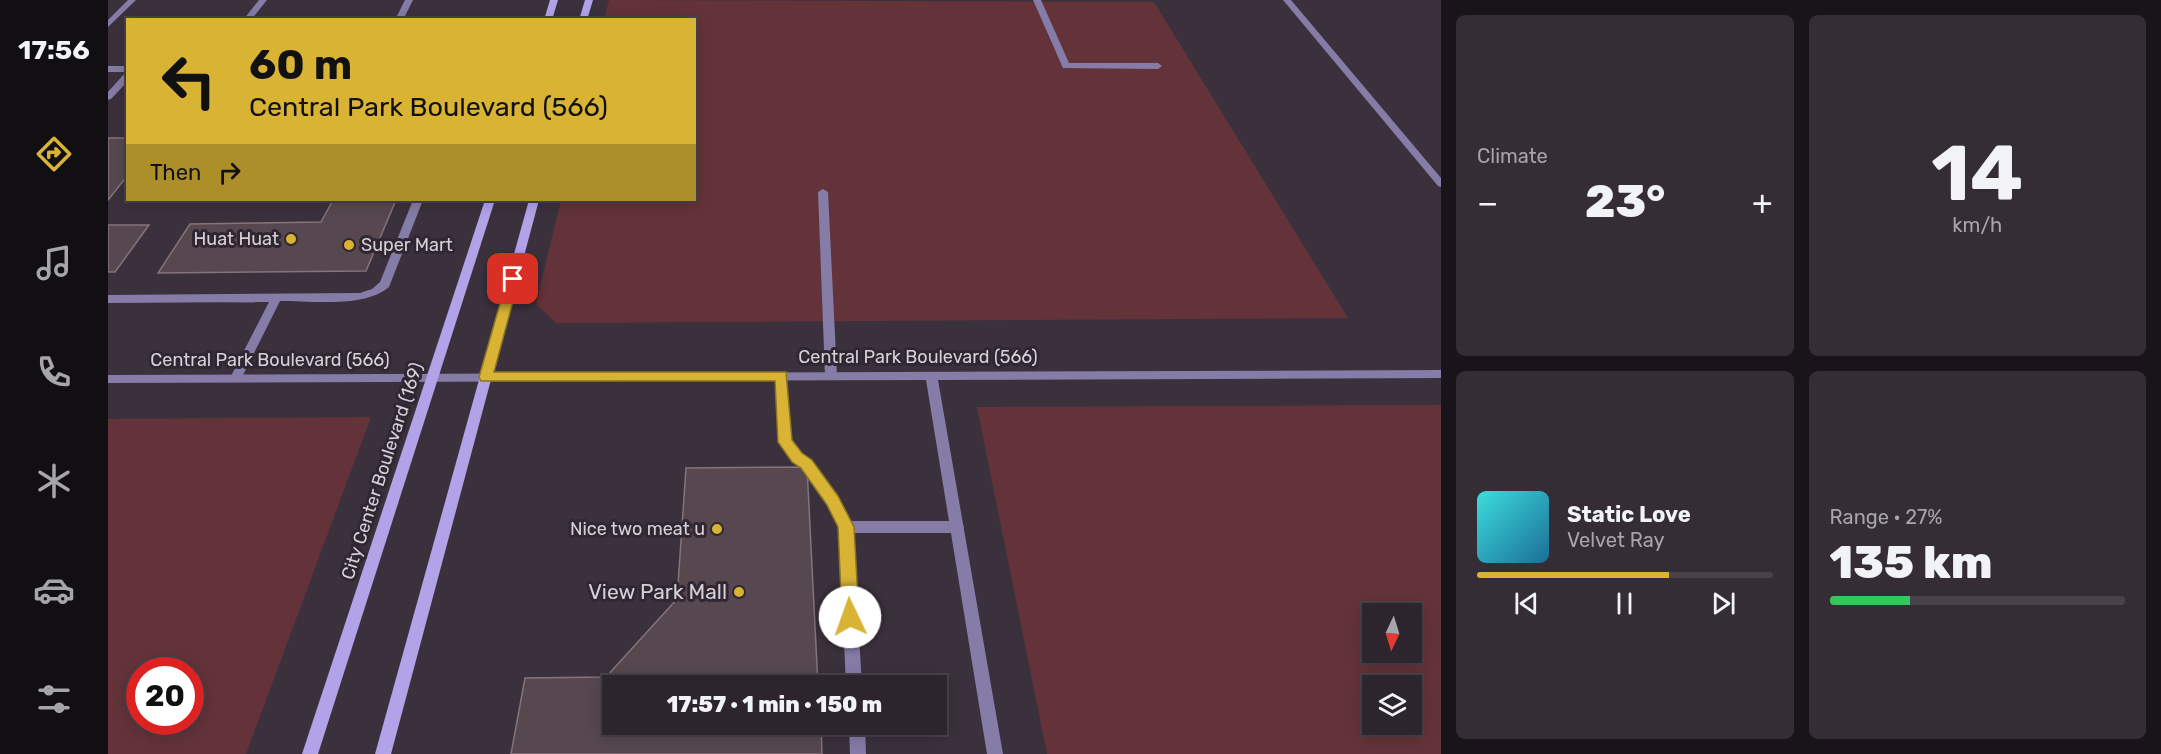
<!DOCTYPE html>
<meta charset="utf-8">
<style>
body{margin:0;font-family:Rubik,sans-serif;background:#342d36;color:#f1f3f6;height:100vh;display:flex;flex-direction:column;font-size:22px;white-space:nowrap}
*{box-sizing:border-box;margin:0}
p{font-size:20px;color:#a6a5aa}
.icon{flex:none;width:33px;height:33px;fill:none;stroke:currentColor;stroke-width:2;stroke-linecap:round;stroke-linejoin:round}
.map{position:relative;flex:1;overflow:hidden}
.panel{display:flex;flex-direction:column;gap:15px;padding:15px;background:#181419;width:720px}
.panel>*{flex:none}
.banner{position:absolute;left:18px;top:18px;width:570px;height:183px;border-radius:0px;box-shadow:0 3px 15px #0003,0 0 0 2px #48424a;background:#d9b334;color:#111;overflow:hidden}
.needle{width:39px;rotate:184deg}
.controls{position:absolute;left:1254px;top:603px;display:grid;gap:12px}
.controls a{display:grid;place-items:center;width:60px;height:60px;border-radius:0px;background:#2c252e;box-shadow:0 3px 15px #0003,0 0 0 2px #48424a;font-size:30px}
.speed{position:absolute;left:18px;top:657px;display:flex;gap:12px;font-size:30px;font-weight:700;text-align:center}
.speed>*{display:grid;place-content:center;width:78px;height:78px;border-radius:50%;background:#2c252e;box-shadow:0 3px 15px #0003,0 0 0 2px #48424a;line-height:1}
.speed .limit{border:9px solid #d22;background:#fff;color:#111}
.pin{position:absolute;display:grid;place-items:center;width:51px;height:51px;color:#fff;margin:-26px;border-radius:12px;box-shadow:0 3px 9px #0006}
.me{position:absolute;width:66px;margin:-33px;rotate:357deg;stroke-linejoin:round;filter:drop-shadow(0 0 4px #0008)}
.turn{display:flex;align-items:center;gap:21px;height:126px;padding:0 24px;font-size:27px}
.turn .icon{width:78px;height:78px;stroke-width:2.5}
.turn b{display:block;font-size:42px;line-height:51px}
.then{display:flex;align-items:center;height:57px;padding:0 24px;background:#0003;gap:12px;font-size:22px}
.big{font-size:45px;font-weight:800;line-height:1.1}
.panel .card{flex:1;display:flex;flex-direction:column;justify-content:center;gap:9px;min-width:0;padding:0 21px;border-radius:9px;background:#342d36}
.panel .dial{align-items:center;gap:0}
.dial b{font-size:78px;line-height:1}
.song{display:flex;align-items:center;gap:18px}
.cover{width:72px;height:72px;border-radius:9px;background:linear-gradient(135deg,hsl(180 70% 55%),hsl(200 70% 35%))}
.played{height:6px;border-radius:3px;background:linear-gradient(90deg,#d9b334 65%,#48424a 65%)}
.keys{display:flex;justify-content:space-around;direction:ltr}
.heat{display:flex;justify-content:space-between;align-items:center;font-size:33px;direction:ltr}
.charge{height:9px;border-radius:4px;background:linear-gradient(90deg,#34c759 27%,#48424a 0)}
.panel .tiles{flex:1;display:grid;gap:15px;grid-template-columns:repeat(2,1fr)}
.trip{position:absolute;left:494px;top:675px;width:345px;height:60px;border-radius:0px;background:#2c252e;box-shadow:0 3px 15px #0003,0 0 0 2px #48424a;font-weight:800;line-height:60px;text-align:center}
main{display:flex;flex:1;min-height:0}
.tab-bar{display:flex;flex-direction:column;width:108px;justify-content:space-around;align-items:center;background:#120f12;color:#a6a5aa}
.tab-bar .icon{width:42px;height:42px}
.tab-bar .current{color:#d9b334}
.tab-bar b{font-size:27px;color:#f1f3f6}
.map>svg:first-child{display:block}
</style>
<main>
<nav class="tab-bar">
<b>17:56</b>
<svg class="icon current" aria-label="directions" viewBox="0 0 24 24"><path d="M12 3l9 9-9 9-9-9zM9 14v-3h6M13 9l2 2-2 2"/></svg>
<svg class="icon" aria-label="music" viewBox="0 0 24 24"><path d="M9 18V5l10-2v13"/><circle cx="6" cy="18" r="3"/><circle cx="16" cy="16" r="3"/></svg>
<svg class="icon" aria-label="phone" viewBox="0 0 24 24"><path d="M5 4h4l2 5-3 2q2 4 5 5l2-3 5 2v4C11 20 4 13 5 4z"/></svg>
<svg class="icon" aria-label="climate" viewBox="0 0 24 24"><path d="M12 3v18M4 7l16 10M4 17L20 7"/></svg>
<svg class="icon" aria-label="car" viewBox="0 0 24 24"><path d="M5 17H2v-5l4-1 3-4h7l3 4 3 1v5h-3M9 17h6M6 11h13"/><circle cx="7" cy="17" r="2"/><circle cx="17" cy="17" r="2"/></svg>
<svg class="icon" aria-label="filters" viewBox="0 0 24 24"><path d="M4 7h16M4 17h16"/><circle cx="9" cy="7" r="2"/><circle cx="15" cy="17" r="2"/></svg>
</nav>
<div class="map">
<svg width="1333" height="754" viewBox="0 0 1333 754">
<rect width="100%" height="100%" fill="#3b313d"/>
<!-- green -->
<g fill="#633339" fill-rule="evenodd">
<path d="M 501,0 L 1046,2 L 1240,318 L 448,323 L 428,304 L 453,200 L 586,200 L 586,20 L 496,19 Z"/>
<path d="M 1333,405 L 1333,754 L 939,754 L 869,407 ZM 1264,614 L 1304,614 L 1304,652 L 1264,652 ZM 1264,686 L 1304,686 L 1304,724 L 1264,724 Z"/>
<path d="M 263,417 L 138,754 L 0,754 L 0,419 ZM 82,670 L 82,722 L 32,722 L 32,670 Z"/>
</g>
<!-- building -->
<g fill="#574850" stroke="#84747c" stroke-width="1.5">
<path d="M 0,138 L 20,138 L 20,175 L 0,200 Z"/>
<path d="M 225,200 L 288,200 L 258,271 L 50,273 L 82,224 L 213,222 Z"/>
<path d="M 0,225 L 41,225 L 7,272 L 0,272 Z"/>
<path d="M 699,467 L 710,686 L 504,686 L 504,724 L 713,724 L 714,754 L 403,754 L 417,678 L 498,677 L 569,599 L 578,468 Z"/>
</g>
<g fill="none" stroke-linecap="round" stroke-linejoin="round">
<!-- lane -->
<g fill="#857ca7" fill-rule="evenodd">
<path d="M 151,0 L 159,0 L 143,20 L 135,20 Z"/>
<path d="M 297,0 L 305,0 L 296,18 L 372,18 L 376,20 L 220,20 L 224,18 L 288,18 Z"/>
<path d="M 925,0 L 933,0 L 961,63 L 1050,63 L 1054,66 L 1050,69 L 955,68 Z"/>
<path d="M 1175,0 L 1183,0 L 1333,178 L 1333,187 L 1330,186 Z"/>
<rect x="0" y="66" width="20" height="6"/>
<path d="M 17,73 L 20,73 L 20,81 L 3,99 L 0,100 L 0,92 Z"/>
<path d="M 715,189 L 720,192 L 729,376 L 723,380 L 717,376 L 710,192 Z"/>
<path d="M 305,200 L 315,200 L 281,287 C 257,308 204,301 172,301 L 132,381 L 128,382 L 122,378 L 161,302 L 0,303 L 0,295 L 252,293 L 264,289 L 272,282 Z"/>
<path d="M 673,372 L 679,376 L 683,441 L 694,454 L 703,460 L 730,497 L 742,521 L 849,521 L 854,523 L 856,527 L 854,531 L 849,533 L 745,533 L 754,686 L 738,686 L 731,527 L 720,505 L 693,468 L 684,462 L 671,442 L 667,376 Z"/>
<path d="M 741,724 L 757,724 L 758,754 L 742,754 Z"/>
</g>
<!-- street -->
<g fill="#857ca7" fill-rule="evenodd">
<path d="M 20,0 L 28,0 L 0,27 L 0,20 Z"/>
<path d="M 1333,370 L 1333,378 L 830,380 L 895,754 L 879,754 L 818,380 L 0,383 L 0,375 Z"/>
</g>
<!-- secondary -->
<g fill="#b2a3e8" fill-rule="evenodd">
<path d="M 442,0 L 450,0 L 444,20 L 436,20 Z"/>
<path d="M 477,0 L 485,0 L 479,20 L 471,20 Z"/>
<path d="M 377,200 L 387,200 L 210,754 L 194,754 Z"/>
<path d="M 421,200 L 431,200 L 283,754 L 267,754 Z"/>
</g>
</g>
<!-- route -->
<path fill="#d9b334" stroke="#8d7422" stroke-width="1.5" d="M 405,275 L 411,279 L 386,372 L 678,372 L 684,440 L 694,453 L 704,460 L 730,496 L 746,527 L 751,617 L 748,622 L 742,624 L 736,622 L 734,617 L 730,527 L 719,505 L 693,468 L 684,462 L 670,442 L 667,381 L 373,381 L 371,377 L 399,279 Z"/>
<!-- markers -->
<g fill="#d9b334" stroke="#302733" stroke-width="2">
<circle cx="183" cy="239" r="6"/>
<circle cx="241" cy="245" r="6"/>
<circle cx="609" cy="529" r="6"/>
<circle cx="631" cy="592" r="6"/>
</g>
<g text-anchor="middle" stroke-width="6" stroke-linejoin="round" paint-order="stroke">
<!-- poi labels -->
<g font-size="18" fill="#d6d1d8" stroke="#302733" text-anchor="end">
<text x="171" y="245">Huat Huat</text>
<text x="253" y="251" text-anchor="start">Super Mart</text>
<text x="597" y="535">Nice two meat u</text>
</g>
<!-- street labels -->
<g font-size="18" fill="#d6d1d8" stroke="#302733">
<text x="810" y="363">Central Park Boulevard (566)</text>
<text x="162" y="366">Central Park Boulevard (566)</text>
<text transform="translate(274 471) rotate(-72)" y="6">City Center Boulevard (169)</text>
</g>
<!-- near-poi labels -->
<g font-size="21" fill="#d6d1d8" stroke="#302733" text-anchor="end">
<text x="619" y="599">View Park Mall</text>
</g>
</g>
</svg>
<div class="controls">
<a><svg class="needle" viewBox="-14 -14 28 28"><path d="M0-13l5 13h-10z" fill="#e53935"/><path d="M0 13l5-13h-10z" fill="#a6a5aa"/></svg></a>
<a><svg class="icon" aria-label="layers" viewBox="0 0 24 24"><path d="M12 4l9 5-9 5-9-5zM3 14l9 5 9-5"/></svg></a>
</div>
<div class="speed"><div class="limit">20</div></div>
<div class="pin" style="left:405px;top:279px;background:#d93025"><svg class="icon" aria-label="arrive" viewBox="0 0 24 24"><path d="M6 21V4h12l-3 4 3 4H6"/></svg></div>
<svg class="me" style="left:742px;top:617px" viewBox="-20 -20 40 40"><circle r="19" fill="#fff"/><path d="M0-13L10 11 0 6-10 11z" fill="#d9b334"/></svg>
<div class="trip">17:57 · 1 min · 150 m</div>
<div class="banner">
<div class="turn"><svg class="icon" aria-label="left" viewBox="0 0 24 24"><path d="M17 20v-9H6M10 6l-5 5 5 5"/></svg><div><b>60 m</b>Central Park Boulevard (566)</div></div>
<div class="then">Then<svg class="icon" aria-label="right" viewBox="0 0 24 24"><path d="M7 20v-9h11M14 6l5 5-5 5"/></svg></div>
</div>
</div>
<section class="panel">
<div class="tiles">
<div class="card"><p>Climate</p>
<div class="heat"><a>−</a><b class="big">23°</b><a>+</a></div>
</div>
<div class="card dial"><b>14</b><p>km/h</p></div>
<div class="card">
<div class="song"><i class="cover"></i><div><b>Static Love</b><p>Velvet Ray</p></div></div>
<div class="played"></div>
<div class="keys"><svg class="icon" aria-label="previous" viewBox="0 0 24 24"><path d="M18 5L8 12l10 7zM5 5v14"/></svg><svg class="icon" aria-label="pause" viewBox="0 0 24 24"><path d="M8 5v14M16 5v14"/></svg><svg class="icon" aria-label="next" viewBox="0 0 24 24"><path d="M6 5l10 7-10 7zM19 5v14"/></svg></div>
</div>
<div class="card"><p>Range · 27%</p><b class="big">135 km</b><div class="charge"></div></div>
</div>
</section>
</main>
